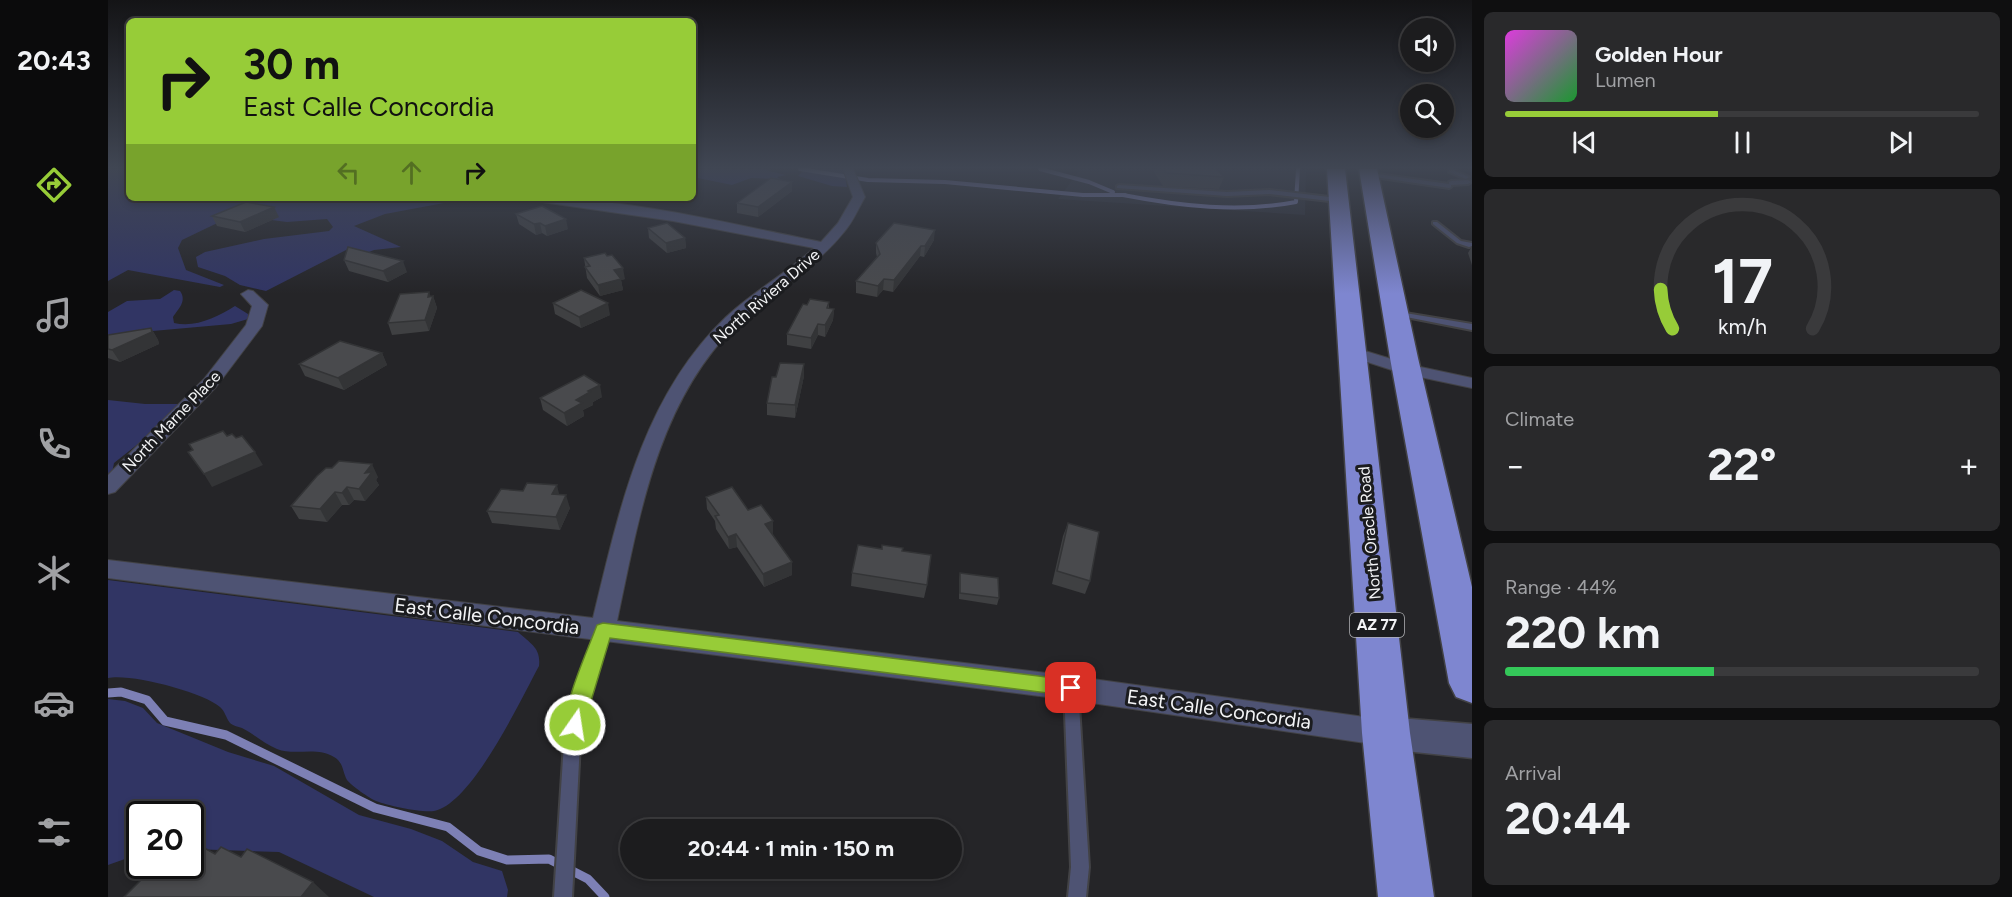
<!DOCTYPE html>
<meta charset="utf-8">
<style>
body{margin:0;font-family:Figtree,sans-serif;background:#29292b;color:#f1f3f6;height:100vh;display:flex;flex-direction:column;font-size:22px;white-space:nowrap}
*{box-sizing:border-box;margin:0}
p{font-size:20px;color:#a0a1a4}
.icon{flex:none;width:33px;height:33px;fill:none;stroke:currentColor;stroke-width:2;stroke-linecap:round;stroke-linejoin:round}
.map{position:relative;flex:1;overflow:hidden}
.drawer{display:flex;flex-direction:column;gap:12px;padding:12px;background:#0f0f10;width:540px}
.drawer>*{flex:none}
.guide{position:absolute;left:18px;top:18px;width:570px;height:183px;border-radius:9px;box-shadow:0 3px 9px #0003,0 0 0 2px #3a3a3c;background:#97cc38;color:#111;overflow:hidden}
.buttons{position:absolute;left:1292px;top:18px;display:grid;gap:12px}
.buttons a{display:grid;place-items:center;width:54px;height:54px;border-radius:50%;background:#1c1c1e;box-shadow:0 3px 9px #0003,0 0 0 2px #3a3a3c;font-size:30px}
.speed{position:absolute;left:18px;top:801px;display:flex;gap:12px;font-size:30px;font-weight:700;text-align:center}
.speed>*{display:grid;place-content:center;width:78px;height:78px;border-radius:50%;background:#1c1c1e;box-shadow:0 3px 9px #0003,0 0 0 2px #3a3a3c;line-height:1}
.speed .limit{border:3px solid #111;border-radius:9px;background:#fff;color:#111}
.pin{position:absolute;display:grid;place-items:center;width:51px;height:51px;color:#fff;margin:-26px;border-radius:12px;box-shadow:0 3px 9px #0006}
.me{position:absolute;width:66px;margin:-33px;rotate:13deg;stroke-linejoin:round;filter:drop-shadow(0 0 4px #0008)}
.turn{display:flex;align-items:center;gap:21px;height:126px;padding:0 18px;font-size:27px}
.turn .icon{width:78px;height:78px;stroke-width:2.5}
.turn b{display:block;font-size:42px;line-height:51px}
.lanes{display:flex;align-items:center;height:57px;padding:0 18px;background:#0003;justify-content:center;gap:30px;direction:ltr}
.lanes .off{opacity:.35}
.big{font-size:45px;font-weight:700;line-height:1.1}
.drawer .widget{flex:1;display:flex;flex-direction:column;justify-content:center;gap:9px;min-width:0;padding:0 21px;border-radius:9px;background:#29292b}
.drawer .dial{align-items:center;gap:0}
.dial svg{height:156px;overflow:visible;fill:none;stroke:#3a3a3c;stroke-width:7;stroke-linecap:round;text-anchor:middle}
.dial text{fill:#f1f3f6;stroke:none}
.song{display:flex;align-items:center;gap:18px}
.cover{width:72px;height:72px;border-radius:9px;background:linear-gradient(135deg,hsl(300 70% 55%),hsl(130 70% 35%))}
.played{height:6px;border-radius:3px;background:linear-gradient(90deg,#97cc38 45%,#3a3a3c 45%)}
.keys{display:flex;justify-content:space-around;direction:ltr}
.heat{display:flex;justify-content:space-between;align-items:center;font-size:33px;direction:ltr}
.charge{height:9px;border-radius:4px;background:linear-gradient(90deg,#34c759 44%,#3a3a3c 0)}
.trip{position:absolute;left:512px;top:819px;width:342px;height:60px;border-radius:30px;background:#1c1c1e;box-shadow:0 3px 9px #0003,0 0 0 2px #3a3a3c;font-weight:700;line-height:60px;text-align:center}
main{display:flex;flex:1;min-height:0}
.tab-bar{display:flex;flex-direction:column;width:108px;justify-content:space-around;align-items:center;background:#0b0b0c;color:#a0a1a4}
.tab-bar .icon{width:42px;height:42px}
.tab-bar .on{color:#97cc38}
.tab-bar b{font-size:27px;color:#f1f3f6}
.map>svg:first-child{display:block}
</style>
<main>
<nav class="tab-bar">
<b>20:43</b>
<svg class="icon on" aria-label="directions" viewBox="0 0 24 24"><path d="M12 3l9 9-9 9-9-9zM9 14v-3h6M13 9l2 2-2 2"/></svg>
<svg class="icon" aria-label="music" viewBox="0 0 24 24"><path d="M9 18V5l10-2v13"/><circle cx="6" cy="18" r="3"/><circle cx="16" cy="16" r="3"/></svg>
<svg class="icon" aria-label="phone" viewBox="0 0 24 24"><path d="M5 4h4l2 5-3 2q2 4 5 5l2-3 5 2v4C11 20 4 13 5 4z"/></svg>
<svg class="icon" aria-label="climate" viewBox="0 0 24 24"><path d="M12 3v18M4 7l16 10M4 17L20 7"/></svg>
<svg class="icon" aria-label="car" viewBox="0 0 24 24"><path d="M5 17H2v-5l4-1 3-4h7l3 4 3 1v5h-3M9 17h6M6 11h13"/><circle cx="7" cy="17" r="2"/><circle cx="17" cy="17" r="2"/></svg>
<svg class="icon" aria-label="filters" viewBox="0 0 24 24"><path d="M4 7h16M4 17h16"/><circle cx="9" cy="7" r="2"/><circle cx="15" cy="17" r="2"/></svg>
</nav>
<div class="map">
<svg width="1364" height="897" viewBox="0 0 1364 897">
<rect width="100%" height="100%" fill="#252528"/>
<!-- built -->
<path fill="#2d2f37" d="M 965,169 L 1198,169 L 1197,215 L 950,199 L 971,171 Z"/>
<!-- green -->
<g fill="#313564">
<path d="M 0,169 L 21,169 L 21,198 L 248,198 L 284,203 L 363,198 L 277,214 L 246,226 L 293,247 L 266,250 L 256,254 L 240,249 L 158,291 L 132,285 L 117,276 L 90,267 L 88,257 L 97,252 L 156,239 L 221,231 L 225,227 L 219,219 L 179,222 L 126,215 L 74,240 L 70,248 L 78,270 L 116,285 L 112,287 L 20,270 L 0,281 Z"/>
<path d="M 585,169 L 667,169 L 657,170 L 678,175 L 669,177 L 672,179 L 643,178 L 624,185 L 585,177 Z"/>
<path d="M 706,169 L 736,169 L 739,187 L 724,186 L 690,176 L 695,171 L 717,171 Z"/>
<path d="M 66,290 L 72,291 C 79,301 71,308 65,317 L 66,323 C 88,328 109,317 127,306 L 140,314 L 140,319 L 123,324 L 0,335 L 0,312 L 19,301 L 52,299 Z"/>
<path d="M 0,400 L 37,404 L 70,404 L 71,407 L 40,436 L 6,463 L 4,473 L 0,477 Z"/>
<path d="M 0,580 L 410,632 C 423,644 433,648 431,666 C 413,699 364,804 326,811 C 314,813 281,806 268,801 C 261,798 244,786 239,780 C 234,771 236,763 226,757 C 209,746 187,756 169,749 C 156,744 146,734 134,728 C 130,727 124,725 122,723 C 118,718 117,711 112,707 C 95,692 22,673 0,678 Z"/>
<path d="M 0,699 L 17,701 L 35,708 L 49,723 L 120,752 L 166,766 L 251,815 L 303,829 L 334,841 L 365,862 L 394,871 L 400,890 L 399,897 L 266,897 L 171,852 L 83,849 L 82,814 L 32,814 L 31,854 L 0,865 Z"/>
</g>
<g fill="none" stroke-linecap="round" stroke-linejoin="round">
<!-- stream-far1 -->
<g stroke="#7d80b5" stroke-width="4">
<path d="M 692,169 L 760,180 L 837,182 L 975,195 L 1017,195"/>
<path d="M 932,169 L 981,182 L 1005,192"/>
<path d="M 1015,195 C 1072,206 1131,213 1188,202 L 1190,169"/>
</g>
<!-- stream -->
<path stroke="#7d80b5" stroke-width="9" d="M 0,693 L 13,692 L 39,700 L 57,721 L 118,735 L 267,808 L 340,827 L 371,851 L 399,860 L 441,859 L 480,879 L 497,897"/>
<!-- service casing -->
<g stroke="#424245" stroke-width="4">
<g id="service">
<path d="M 1341,170 L 1345,170 L 1361,177 L 1358,179 L 1341,172 Z"/>
<path d="M 1262,173 L 1341,184 L 1341,182 L 1343,181 L 1360,180 L 1363,182 L 1360,184 L 1343,185 L 1343,187 L 1341,188 L 1260,176 L 1260,174 Z"/>
<path d="M 1011,185 L 1119,192 L 1161,190 L 1230,198 L 1233,200 L 1230,202 L 1161,194 L 1119,196 L 1009,188 L 1009,186 Z"/>
<path d="M 1325,222 L 1329,222 L 1353,241 L 1364,243 L 1364,246 L 1361,247 L 1349,243 L 1325,224 Z"/>
<path d="M 1285,311 L 1364,324 L 1364,330 L 1288,315 L 1285,315 Z"/>
<path d="M 495,624 L 500,626 L 502,630 L 477,706 L 472,743 L 464,897 L 446,897 L 456,743 L 463,706 L 488,630 L 490,626 Z"/>
<path d="M 963,682 L 968,683 L 970,688 L 981,867 L 978,897 L 960,897 L 963,867 L 956,688 L 958,683 Z"/>
</g>
</g>
<!-- minor casing -->
<g stroke="#424245" stroke-width="2">
<g id="minor">
<path d="M 735,169 L 745,169 L 757,197 C 750,209 745,222 736,232 C 706,270 662,291 628,325 C 549,403 531,517 509,621 L 963,676 L 1278,720 L 1288,724 L 1292,733 L 1288,742 L 1278,746 L 963,700 L 0,578 L 0,560 L 485,618 C 511,511 534,398 617,318 C 644,292 678,274 706,248 L 565,221 L 434,202 L 428,198 C 520,198 623,224 713,242 L 730,223 L 745,197 Z"/>
<path d="M 140,290 L 145,291 L 160,305 L 154,326 L 108,387 L 7,492 L 0,494 L 0,475 L 96,379 L 138,325 L 144,306 L 133,294 Z"/>
<path d="M 1244,347 L 1303,365 L 1364,378 L 1364,388 L 1293,373 L 1238,355 L 1236,352 L 1238,349 Z"/>
</g>
</g>
<!-- tertiary casing -->
<g stroke="#424245" stroke-width="3">
<path id="tertiary" d="M 1278,717 L 1364,724 L 1364,758 L 1278,749 L 1266,745 L 1261,733 L 1266,721 Z"/>
</g>
<!-- trunk casing -->
<g stroke="#424245" stroke-width="3">
<g id="trunk">
<path d="M 1219,169 L 1237,169 L 1302,733 L 1326,897 L 1270,897 L 1254,733 Z"/>
<path d="M 1251,169 L 1269,169 L 1310,358 L 1364,587 L 1364,703 L 1348,697 L 1341,683 L 1282,358 Z"/>
</g>
</g>
<!-- service -->
<use href="#service" fill="#4e5373" fill-rule="evenodd"/>
<!-- minor -->
<use href="#minor" fill="#4e5373" fill-rule="evenodd"/>
<!-- tertiary -->
<use href="#tertiary" fill="#4e5373" fill-rule="evenodd"/>
<!-- trunk -->
<use href="#trunk" fill="#7e86d0" fill-rule="evenodd"/>
</g>
<!-- wall -->
<g fill="#3f4042">
<path d="M 1044,169 L 1108,169 L 1116,177 L 1111,189 L 1055,186 Z"/>
<path d="M 684,182 L 684,191 L 650,217 L 629,213 L 629,203 Z"/>
<path d="M 408,214 L 460,229 L 439,236 L 434,233 L 428,235 L 411,224 Z"/>
<path d="M 104,216 L 171,217 L 137,232 L 109,226 Z"/>
<path d="M 540,228 L 577,238 L 578,248 L 559,253 L 541,238 Z"/>
<path d="M 826,240 L 816,257 L 812,256 L 785,292 L 775,290 L 769,297 L 748,293 L 748,281 L 769,257 L 768,253 L 768,243 Z"/>
<path d="M 1364,246 L 1364,265 L 1360,253 Z"/>
<path d="M 499,256 L 517,279 L 513,280 L 515,290 L 492,296 L 479,278 L 476,258 Z"/>
<path d="M 236,260 L 299,272 L 280,282 L 241,271 Z"/>
<path d="M 325,296 L 329,308 L 321,331 L 284,335 L 280,323 L 323,297 Z"/>
<path d="M 721,302 L 721,308 L 726,309 L 725,320 L 717,337 L 710,335 L 703,349 L 679,345 L 679,334 L 699,305 Z"/>
<path d="M 445,303 L 502,315 L 473,328 L 447,314 Z"/>
<path d="M 43,328 L 50,340 L 51,344 L 12,362 L 0,358 L 0,335 Z"/>
<path d="M 274,353 L 279,365 L 236,390 L 197,376 L 191,364 Z"/>
<path d="M 696,364 L 696,376 L 687,418 L 659,415 L 659,403 L 668,377 Z"/>
<path d="M 494,397 L 485,402 L 485,405 L 475,410 L 476,416 L 459,426 L 435,410 L 432,398 Z"/>
<path d="M 270,477 L 268,480 L 271,485 L 257,501 L 246,500 L 241,505 L 234,505 L 219,522 L 191,519 L 183,506 Z"/>
<path d="M 451,495 L 462,508 L 452,530 L 384,523 L 379,511 Z"/>
<path d="M 598,497 L 640,510 L 665,534 L 664,534 L 684,562 L 684,575 L 656,587 L 629,547 L 621,549 L 608,529 L 607,521 L 599,509 Z"/>
<path d="M 960,523 L 982,581 L 977,594 L 944,584 L 955,536 Z"/>
<path d="M 795,548 L 795,552 L 819,585 L 816,598 L 743,586 L 744,573 L 774,549 Z"/>
<path d="M 852,573 L 891,598 L 889,605 L 851,599 L 851,579 Z"/>
</g>
<!-- shaded-wall -->
<g fill="#333436">
<path d="M 684,182 L 684,191 L 650,217 L 650,207 Z"/>
<path d="M 166,207 L 171,217 L 137,232 L 132,222 Z"/>
<path d="M 458,219 L 460,229 L 439,236 L 437,226 Z"/>
<path d="M 432,223 L 434,233 L 428,235 L 426,224 Z"/>
<path d="M 827,230 L 826,240 L 816,257 L 817,246 Z"/>
<path d="M 577,238 L 578,248 L 559,253 L 558,243 Z"/>
<path d="M 813,246 L 812,256 L 785,292 L 786,280 Z"/>
<path d="M 295,261 L 299,272 L 280,282 L 275,271 Z"/>
<path d="M 515,268 L 517,279 L 513,280 L 515,290 L 492,296 L 490,285 L 506,270 Z"/>
<path d="M 776,279 L 775,290 L 769,297 L 770,286 Z"/>
<path d="M 321,292 L 324,299 L 325,296 L 329,308 L 321,331 L 317,320 L 320,297 Z"/>
<path d="M 500,303 L 502,315 L 473,328 L 471,317 Z"/>
<path d="M 726,309 L 725,320 L 717,337 L 717,325 Z"/>
<path d="M 710,324 L 710,335 L 703,349 L 703,338 Z"/>
<path d="M 43,328 L 50,340 L 51,344 L 12,362 L 4,350 Z"/>
<path d="M 274,353 L 279,365 L 236,390 L 230,378 Z"/>
<path d="M 696,364 L 696,376 L 687,418 L 687,405 Z"/>
<path d="M 492,385 L 494,397 L 485,402 L 485,405 L 475,410 L 476,416 L 459,426 L 456,413 L 468,400 L 480,391 Z"/>
<path d="M 147,452 L 155,465 L 104,487 L 96,474 Z"/>
<path d="M 264,464 L 270,477 L 268,480 L 271,485 L 257,501 L 251,489 L 257,473 Z"/>
<path d="M 449,485 L 452,498 L 444,494 Z"/>
<path d="M 239,487 L 246,500 L 241,505 L 234,493 Z"/>
<path d="M 227,492 L 234,505 L 219,522 L 212,509 Z"/>
<path d="M 458,495 L 462,508 L 452,530 L 448,517 Z"/>
<path d="M 665,521 L 665,534 L 657,537 L 657,524 Z"/>
<path d="M 628,534 L 629,547 L 621,549 L 620,537 Z"/>
<path d="M 684,562 L 684,575 L 656,587 L 655,574 Z"/>
<path d="M 205,882 L 221,897 L 193,897 Z"/>
</g>
<!-- building -->
<g fill="#494a4d" stroke="#333436" stroke-width="1.5">
<path d="M 1055,169 L 1108,169 L 1116,177 L 1059,173 Z"/>
<path d="M 663,178 L 684,182 L 650,207 L 629,203 Z"/>
<path d="M 138,202 L 166,207 L 132,222 L 104,216 Z"/>
<path d="M 434,206 L 458,219 L 437,226 L 432,223 L 426,224 L 408,214 Z"/>
<path d="M 559,223 L 577,238 L 558,243 L 540,228 Z"/>
<path d="M 786,223 L 827,230 L 817,246 L 813,246 L 786,280 L 776,279 L 770,286 L 748,281 L 772,254 L 768,243 Z"/>
<path d="M 240,247 L 295,261 L 275,271 L 236,260 Z"/>
<path d="M 497,253 L 499,256 L 504,255 L 515,268 L 506,270 L 513,279 L 490,285 L 477,267 L 482,266 L 476,258 Z"/>
<path d="M 473,290 L 500,303 L 471,317 L 445,303 Z"/>
<path d="M 321,292 L 320,297 L 325,296 L 317,320 L 280,323 L 292,294 Z"/>
<path d="M 702,299 L 721,302 L 719,308 L 726,309 L 717,325 L 710,324 L 703,338 L 679,334 L 695,304 L 699,305 Z"/>
<path d="M 43,328 L 44,332 L 4,350 L 0,349 L 0,335 Z"/>
<path d="M 232,341 L 274,353 L 230,378 L 191,364 Z"/>
<path d="M 672,363 L 696,364 L 687,405 L 659,403 L 664,377 L 668,377 Z"/>
<path d="M 476,375 L 492,385 L 480,391 L 482,392 L 468,400 L 474,403 L 456,413 L 432,398 Z"/>
<path d="M 115,431 L 119,436 L 124,434 L 128,438 L 134,436 L 147,452 L 96,474 L 80,452 L 85,450 L 81,444 Z"/>
<path d="M 231,461 L 264,464 L 257,473 L 264,472 L 251,489 L 239,487 L 234,493 L 227,492 L 212,509 L 183,506 L 209,476 L 218,468 L 224,468 Z"/>
<path d="M 419,483 L 449,485 L 444,494 L 458,495 L 448,517 L 379,511 L 393,489 L 415,491 Z"/>
<path d="M 624,487 L 640,510 L 653,505 L 665,521 L 657,524 L 684,562 L 655,574 L 628,534 L 620,537 L 607,516 L 611,515 L 598,497 Z"/>
<path d="M 960,523 L 991,532 L 982,581 L 949,571 Z"/>
<path d="M 750,545 L 774,549 L 774,545 L 795,548 L 794,551 L 823,555 L 819,585 L 744,573 Z"/>
<path d="M 852,573 L 890,578 L 891,598 L 852,593 Z"/>
<path d="M 91,845 L 107,854 L 113,847 L 133,857 L 139,849 L 205,882 L 193,897 L 16,897 L 47,866 L 82,866 L 82,854 Z"/>
</g>
<!-- sky -->
<linearGradient id="sky" x2="0" y2="1"><stop stop-color="#141416"/><stop offset="0.57" stop-color="#404653"/><stop offset="1" stop-color="#404653" stop-opacity="0"/></linearGradient>
<rect width="1364" height="294" fill="url(#sky)"/>
<!-- route -->
<path fill="#97cc38" stroke="#628524" stroke-width="1.5" d="M 495,623 L 963,680 L 970,682 L 973,688 L 970,694 L 963,696 L 502,638 L 474,731 L 467,734 L 460,731 C 451,712 479,652 487,630 L 489,625 Z"/>
<g text-anchor="middle" stroke-width="6" stroke-linejoin="round" paint-order="stroke">
<!-- shield labels -->
<rect fill="#1b1c1f" stroke="#b2b3b6" stroke-width="1.5" x="1242" y="613" width="54" height="24" rx="4.5"/>
<g font-size="15" font-weight="bold" fill="#f3f4f6">
<text x="1269" y="630">AZ 77</text>
</g>
<!-- street labels -->
<g font-size="16" fill="#f3f4f6" stroke="#1b1c1f">
<text transform="translate(658 296) rotate(-41)" y="6">North Riviera Drive</text>
<text transform="translate(63 421) rotate(-46)" y="6">North Marne Place</text>
<text transform="translate(1261 533) rotate(-95)" y="6">North Oracle Road</text>
</g>
<!-- near-street labels -->
<g font-size="20" fill="#f3f4f6" stroke="#1b1c1f">
<text transform="translate(379 616) rotate(7)" y="7">East Calle Concordia</text>
<text transform="translate(1111 709) rotate(8)" y="7">East Calle Concordia</text>
</g>
</g>
</svg>
<div class="buttons">
<a><svg class="icon" aria-label="sound" viewBox="0 0 24 24"><path d="M4 9h4l5-4v14l-5-4H4zM17 9q2 3 0 6"/></svg></a>
<a><svg class="icon" aria-label="search" viewBox="0 0 24 24"><circle cx="10" cy="10" r="6"/><path d="M15 15l6 6"/></svg></a>
</div>
<div class="speed"><div class="limit">20</div></div>
<div class="pin" style="left:963px;top:688px;background:#d93025"><svg class="icon" aria-label="arrive" viewBox="0 0 24 24"><path d="M6 21V4h12l-3 4 3 4H6"/></svg></div>
<svg class="me" style="left:467px;top:725px" viewBox="-20 -20 40 40"><circle r="17" fill="#97cc38" stroke="#fff" stroke-width="3"/><path d="M0-11L8 9 0 5-8 9z" fill="#fff"/></svg>
<div class="trip">20:44 · 1 min · 150 m</div>
<div class="guide">
<div class="turn"><svg class="icon" aria-label="right" viewBox="0 0 24 24"><path d="M7 20v-9h11M14 6l5 5-5 5"/></svg><div><b>30 m</b>East Calle Concordia</div></div>
<div class="lanes"><svg class="icon off" aria-label="left" viewBox="0 0 24 24"><path d="M17 20v-9H6M10 6l-5 5 5 5"/></svg><svg class="icon off" aria-label="ahead" viewBox="0 0 24 24"><path d="M12 20V5M6 11l6-6 6 6"/></svg><svg class="icon" aria-label="right" viewBox="0 0 24 24"><path d="M7 20v-9h11M14 6l5 5-5 5"/></svg></div>
</div>
</div>
<section class="drawer">
<div class="widget">
<div class="song"><i class="cover"></i><div><b>Golden Hour</b><p>Lumen</p></div></div>
<div class="played"></div>
<div class="keys"><svg class="icon" aria-label="previous" viewBox="0 0 24 24"><path d="M18 5L8 12l10 7zM5 5v14"/></svg><svg class="icon" aria-label="pause" viewBox="0 0 24 24"><path d="M8 5v14M16 5v14"/></svg><svg class="icon" aria-label="next" viewBox="0 0 24 24"><path d="M6 5l10 7-10 7zM19 5v14"/></svg></div>
</div>
<div class="widget dial"><svg viewBox="0 0 100 80">
<path d="M14 69A42 42 0 1 1 86 69"/>
<path d="M14 69A42 42 0 0 1 8 49" stroke="#97cc38"/>
<text x="50" y="56" font-size="32" font-weight="700">17</text>
<text x="50" y="72" font-size="11">km/h</text>
</svg></div>
<div class="widget"><p>Climate</p>
<div class="heat"><a>−</a><b class="big">22°</b><a>+</a></div>
</div>
<div class="widget"><p>Range · 44%</p><b class="big">220 km</b><div class="charge"></div></div>
<div class="widget"><p>Arrival</p><b class="big">20:44</b></div>
</section>
</main>
